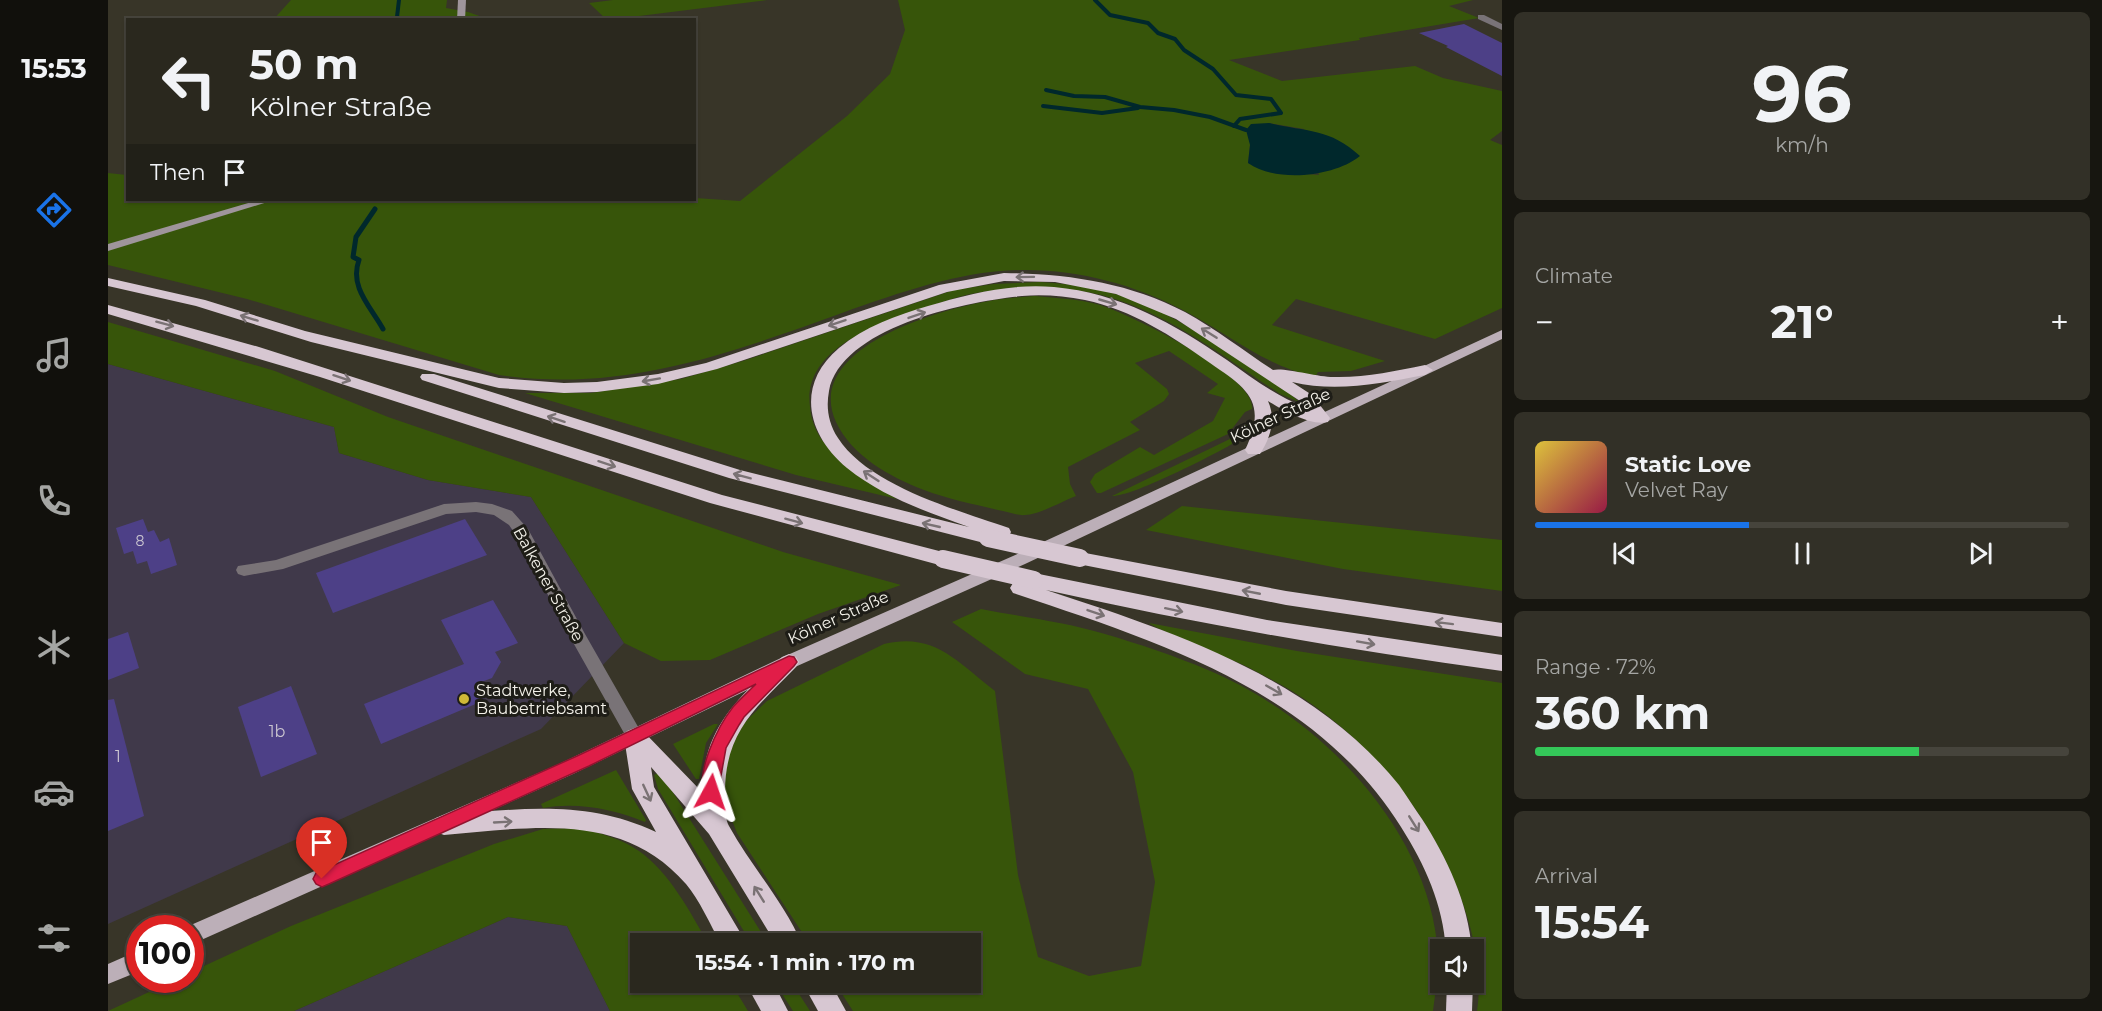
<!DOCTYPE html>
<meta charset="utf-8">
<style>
body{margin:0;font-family:Montserrat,sans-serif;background:#323027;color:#f1f3f6;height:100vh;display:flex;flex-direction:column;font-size:22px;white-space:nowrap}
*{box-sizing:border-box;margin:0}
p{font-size:20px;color:#a5a6a4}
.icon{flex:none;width:33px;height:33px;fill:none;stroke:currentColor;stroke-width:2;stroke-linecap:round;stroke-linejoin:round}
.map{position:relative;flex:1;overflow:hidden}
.panel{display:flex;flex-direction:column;gap:12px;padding:12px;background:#171610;width:600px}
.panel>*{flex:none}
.hud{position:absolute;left:18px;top:18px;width:570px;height:183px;border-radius:0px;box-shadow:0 2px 4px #0004,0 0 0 2px #46443c;background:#2a281e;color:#f1f3f6;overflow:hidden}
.controls{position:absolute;left:1322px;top:939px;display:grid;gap:12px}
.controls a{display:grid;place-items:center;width:54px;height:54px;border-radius:0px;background:#2a281e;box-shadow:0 2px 4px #0004,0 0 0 2px #46443c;font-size:30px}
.speed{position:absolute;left:18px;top:915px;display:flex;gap:12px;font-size:30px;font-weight:700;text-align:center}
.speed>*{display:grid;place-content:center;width:78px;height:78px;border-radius:50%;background:#2a281e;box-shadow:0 2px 4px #0004,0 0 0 2px #46443c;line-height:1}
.speed .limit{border:9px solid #d22;background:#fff;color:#111}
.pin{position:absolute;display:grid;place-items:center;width:51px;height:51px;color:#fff;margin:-62px -26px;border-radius:50% 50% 50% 0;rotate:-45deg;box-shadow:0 0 6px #0007}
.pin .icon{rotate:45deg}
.me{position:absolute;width:66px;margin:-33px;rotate:5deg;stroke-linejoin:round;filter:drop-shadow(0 0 4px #0008)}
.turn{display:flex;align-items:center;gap:21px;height:126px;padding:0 24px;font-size:27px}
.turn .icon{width:78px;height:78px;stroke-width:2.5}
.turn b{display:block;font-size:42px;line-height:51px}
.then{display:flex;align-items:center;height:57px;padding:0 24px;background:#0003;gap:12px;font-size:22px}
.big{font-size:45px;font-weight:700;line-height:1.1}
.panel .card{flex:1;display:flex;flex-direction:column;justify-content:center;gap:9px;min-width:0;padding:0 21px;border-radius:9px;background:#323027}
.panel .dial{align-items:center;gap:0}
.dial b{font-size:78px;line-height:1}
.song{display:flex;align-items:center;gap:18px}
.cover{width:72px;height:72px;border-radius:9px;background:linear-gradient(135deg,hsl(50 70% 55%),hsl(340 70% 35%))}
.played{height:6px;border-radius:3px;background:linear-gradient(90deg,#1a73e8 40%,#46443c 40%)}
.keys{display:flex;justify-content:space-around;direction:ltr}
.heat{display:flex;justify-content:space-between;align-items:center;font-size:33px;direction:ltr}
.charge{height:9px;border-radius:4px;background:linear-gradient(90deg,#34c759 72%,#46443c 0)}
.trip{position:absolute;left:522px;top:933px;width:351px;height:60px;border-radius:0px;background:#2a281e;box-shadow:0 2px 4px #0004,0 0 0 2px #46443c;font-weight:700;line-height:60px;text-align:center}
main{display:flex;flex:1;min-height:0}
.tabs{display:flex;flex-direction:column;width:108px;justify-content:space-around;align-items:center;background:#11100c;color:#a5a6a4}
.tabs .icon{width:42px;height:42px}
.tabs .current{color:#1a73e8}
.tabs b{font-size:27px;color:#f1f3f6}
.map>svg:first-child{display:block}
</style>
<main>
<nav class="tabs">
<b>15:53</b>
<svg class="icon current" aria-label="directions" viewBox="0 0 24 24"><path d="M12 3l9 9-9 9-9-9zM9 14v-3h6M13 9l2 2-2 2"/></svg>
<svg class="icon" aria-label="music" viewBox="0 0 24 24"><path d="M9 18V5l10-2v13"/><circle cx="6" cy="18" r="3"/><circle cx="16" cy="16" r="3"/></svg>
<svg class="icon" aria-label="phone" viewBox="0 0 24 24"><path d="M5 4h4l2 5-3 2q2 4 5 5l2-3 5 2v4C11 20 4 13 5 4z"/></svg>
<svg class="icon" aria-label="climate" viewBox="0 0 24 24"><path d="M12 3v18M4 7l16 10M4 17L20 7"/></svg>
<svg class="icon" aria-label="car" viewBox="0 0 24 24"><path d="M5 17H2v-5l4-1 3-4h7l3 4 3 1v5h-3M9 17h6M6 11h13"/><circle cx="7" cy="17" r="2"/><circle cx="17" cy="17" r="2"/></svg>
<svg class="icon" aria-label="filters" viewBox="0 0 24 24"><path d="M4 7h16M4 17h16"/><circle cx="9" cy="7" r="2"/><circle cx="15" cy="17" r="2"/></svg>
</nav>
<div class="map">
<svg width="1394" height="1011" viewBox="0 0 1394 1011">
<rect width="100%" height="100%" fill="#383528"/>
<!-- commercial -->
<g fill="#40394a">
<path d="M 0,364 L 226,427 L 231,453 L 320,480 L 423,497 L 516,643 L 433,729 L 0,924 Z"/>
<path d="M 400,917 L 459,926 L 502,1011 L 186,1011 Z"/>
</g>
<!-- green -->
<g fill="#37550a" fill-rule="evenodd">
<path d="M 183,0 L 339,0 L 338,8 L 360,12 L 380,19 L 165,20 Z"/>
<path d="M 505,0 L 659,0 L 499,20 L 481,3 Z"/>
<path d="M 790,0 L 1365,0 L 1341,6 L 1371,18 L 1251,38 L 1252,40 L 1121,60 L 1174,81 L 1307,66 L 1335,78 L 1394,91 L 1394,131 L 1382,140 L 1394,145 L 1394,308 L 1327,339 L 1188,299 L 1164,325 L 1277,361 L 1243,371 L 1210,372 L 1207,377 C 1151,363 1123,335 1075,310 C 1027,285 972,270 918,270 C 854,270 794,292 734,313 C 620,354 514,393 391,375 L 139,299 L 0,265 L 0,173 L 19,175 L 20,200 L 587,198 L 632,201 L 739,116 L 782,74 L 797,30 ZM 1161,123 L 1196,129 L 1211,175 L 1161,171 L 1140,163 L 1142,145 Z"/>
<path d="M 932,282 C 967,284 1003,290 1036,304 C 1086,326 1132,361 1178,390 L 1191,402 L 1172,394 C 1108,352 1045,300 967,290 C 956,289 943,290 931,290 C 914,291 897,290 881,291 C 853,294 825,305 798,315 C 758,329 695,353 702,407 C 703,422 710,437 720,447 C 740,468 765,485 789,499 L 688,475 L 417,393 L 483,393 L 573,379 L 635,361 L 846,290 L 886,284 Z"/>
<path d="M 927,296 C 949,298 971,299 992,305 C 1021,314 1149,376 1144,409 L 1137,412 L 1120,434 L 993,493 L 989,493 L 982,482 L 987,474 L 1032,447 L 1046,455 L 1105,421 L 1117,398 L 1099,393 L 1110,384 L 1061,351 L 1027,363 L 1059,389 L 1061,394 L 1056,401 L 1022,422 L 1032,430 L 960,467 L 962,484 L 968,496 C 955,501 930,515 917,515 C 909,516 899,511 890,510 C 865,504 840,499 816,490 C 782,477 744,456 728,422 C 694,347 835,308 887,300 C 900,298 914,297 927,296 Z"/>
<path d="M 0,322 L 167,371 L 280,417 L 675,552 L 793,585 L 710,614 L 602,660 L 553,661 L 516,643 L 423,497 L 320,480 L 231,453 L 226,427 L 0,364 Z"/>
<path d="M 1142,421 L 1146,422 C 1139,432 1130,441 1119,447 C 1099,458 1023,497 1004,496 L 1126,437 Z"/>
<path d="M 1074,506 L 1394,540 L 1394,591 L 1235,569 L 1038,530 Z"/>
<path d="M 873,609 C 914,617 957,622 997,634 C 1031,644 1067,656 1100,670 C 1208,715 1316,823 1329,943 C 1331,966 1328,989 1325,1011 L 745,1011 L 727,983 L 862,982 L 862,944 L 701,943 L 629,833 L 618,805 L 616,776 L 620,750 L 637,722 L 659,701 L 776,644 C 827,632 849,662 887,691 L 910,875 L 930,957 L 981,976 L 1033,966 L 1047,882 L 1025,772 L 980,689 L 917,674 L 844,622 Z"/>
<path d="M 1041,623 L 1189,651 L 1394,683 L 1394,1011 L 1369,1011 C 1375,972 1365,931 1352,895 C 1321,811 1260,738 1184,691 C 1170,682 1154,675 1140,667 C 1124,659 1045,628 1041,623 Z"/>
<path d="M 606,724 L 610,724 L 598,743 L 591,779 L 588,779 L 565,744 Z"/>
<path d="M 508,770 L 538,820 L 537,822 C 505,809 470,802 435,808 L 433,804 Z"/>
<path d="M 552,772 L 660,943 L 643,943 L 550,789 L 546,775 Z"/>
<path d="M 471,828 C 492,833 514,839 531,851 C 562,873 582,912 600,943 L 532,944 L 532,982 L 623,983 L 640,1011 L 502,1011 L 459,926 L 400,917 L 186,1011 L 0,1011 L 67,980 L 82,980 L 83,972 L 183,926 L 386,844 L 435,829 Z"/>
<path d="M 667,983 L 684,983 L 702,1011 L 685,1011 Z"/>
</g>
<!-- water -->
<path fill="#00282c" d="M 1161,123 C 1198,132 1222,128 1252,156 C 1226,177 1168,183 1140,163 L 1142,145 L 1138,130 L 1143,124 Z"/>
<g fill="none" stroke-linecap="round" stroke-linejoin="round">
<!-- stream-far1 -->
<g stroke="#00282c" stroke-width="4">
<path d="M 291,0 L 289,17 L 295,20"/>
<path d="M 987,0 L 1002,15 L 1040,23 L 1050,33 L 1067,39 L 1076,50 L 1105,69 L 1128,95 L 1163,99 L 1173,113 L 1132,119 L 1126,126"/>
<path d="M 938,90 L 966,96 L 997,97 L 1032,107 L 1066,110 L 1102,117 L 1138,130"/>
<path d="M 935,106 L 994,113 L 1030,108"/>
</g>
<!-- stream -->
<path stroke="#00282c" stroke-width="5" d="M 267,209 L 248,237 L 245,257 L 251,260 C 241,287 263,307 275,329"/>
</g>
<!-- building -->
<g fill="#4d4087">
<path d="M 1356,24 L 1394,43 L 1394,76 L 1338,47 L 1340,46 L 1311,33 Z"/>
<path d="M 35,519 L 40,532 L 46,530 L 52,542 L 61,538 L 69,565 L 43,574 L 39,561 L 29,564 L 25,551 L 16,554 L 8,528 Z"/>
<path d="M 357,519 L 379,555 L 225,613 L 208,573 Z"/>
<path d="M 385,600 L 410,643 L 387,652 L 393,662 L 384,678 L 368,684 L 377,700 L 273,744 L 256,704 L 356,664 L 333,620 Z"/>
<path d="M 20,632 L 31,668 L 0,680 L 0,639 Z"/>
<path d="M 183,686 L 209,754 L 153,777 L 130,707 Z"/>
<path d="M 6,699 L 36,816 L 0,831 L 0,700 Z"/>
</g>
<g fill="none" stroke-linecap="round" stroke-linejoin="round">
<!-- street -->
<g fill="#797377" fill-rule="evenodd">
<path d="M 1370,15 L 1376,15 L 1394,24 L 1394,30 L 1370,19 Z"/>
<path d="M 368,502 L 384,504 L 404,511 L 420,529 L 477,634 L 533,732 L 536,737 L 533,742 L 527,744 L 521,742 L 453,621 L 416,547 L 401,525 L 386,515 L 368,512 L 338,514 L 175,569 L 136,576 L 130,574 L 128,570 L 130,566 L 168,560 L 336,504 Z"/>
</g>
<!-- secondary -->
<g fill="#9f959c" fill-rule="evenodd">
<path d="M 350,0 L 358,0 L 357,20 L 349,20 Z"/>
<path d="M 151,200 L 166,200 L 0,251 L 0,244 Z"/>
</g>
<!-- primary -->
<g fill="#bcafb8" fill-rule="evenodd">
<path d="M 1394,330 L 1394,339 L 917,564 L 687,667 L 465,774 L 82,945 L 82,928 L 76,928 L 451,764 L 675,657 L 905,556 Z"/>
<path d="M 32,950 L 32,971 L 0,984 L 0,964 Z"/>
</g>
<!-- highway -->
<g fill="#d7c7d2" fill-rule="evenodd">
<path d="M 896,273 C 960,274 1019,282 1077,312 C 1108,329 1136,351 1165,370 C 1175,367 1210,377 1225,377 C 1256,378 1287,371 1317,365 L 1325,370 L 1317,375 C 1273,383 1229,393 1184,382 L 1204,395 L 1222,418 L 1220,422 C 1202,426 1175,410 1160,401 C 1168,419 1163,437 1152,454 L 1140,454 L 1137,450 C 1160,402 1140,389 1102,363 C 1064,336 1024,310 977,300 C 956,296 935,294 914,296 C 859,301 733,327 721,391 C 718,407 720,423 730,438 C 761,486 849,510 901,528 L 903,532 L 901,536 L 888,537 L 887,542 L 880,544 L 621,478 L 314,380 L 312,377 L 314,374 L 326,374 L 632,470 L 861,527 C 819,512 775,497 739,468 C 699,435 687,385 731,348 C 756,327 789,315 820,306 C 860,294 904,283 946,287 C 1012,293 1065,323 1119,360 C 1143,377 1169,397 1197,407 L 1192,401 L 1068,319 L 1008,294 L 947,282 L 896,281 L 839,292 L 609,369 L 550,384 L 489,392 L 456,393 L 391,388 L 203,342 L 88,306 L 0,286 L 0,278 L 97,300 L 197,331 L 391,378 L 456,383 L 489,382 L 550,374 L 598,363 L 831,285 Z"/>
<path d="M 0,305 L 151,347 L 614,495 L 835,552 L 842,554 L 844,559 L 842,564 L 835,566 L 602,503 L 212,377 L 0,314 Z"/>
<path d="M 972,552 L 1178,591 L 1394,623 L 1394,637 L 1178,605 L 965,563 L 963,558 L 965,553 Z"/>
<path d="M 926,573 L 1159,620 L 1394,655 L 1394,671 C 1241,650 1089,624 938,590 C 1066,632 1204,677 1291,785 C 1299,796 1306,808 1314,819 C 1339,858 1360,902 1364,950 L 1338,950 C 1335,904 1317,865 1293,827 C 1207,690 1051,642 905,593 L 902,588 L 905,583 L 912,581 L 918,583 L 916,580 L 919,575 Z"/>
<path d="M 681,654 L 688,657 L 691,662 L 688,667 C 649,707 618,730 617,790 C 616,800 616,817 621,826 C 643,866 676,902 694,944 L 668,944 L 601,834 L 543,767 L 546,787 L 639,944 L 613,944 C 603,926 591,899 578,884 C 514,810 422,828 336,835 L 328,832 L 324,825 L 328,818 L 336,815 C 411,809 478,799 548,832 L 524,789 L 516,737 L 519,731 L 527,728 L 535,731 L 594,792 C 596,726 629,700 674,657 Z"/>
<path d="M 637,982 L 665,982 L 680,1011 L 653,1011 Z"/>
<path d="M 694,982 L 722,982 L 738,1011 L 710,1011 Z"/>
<path d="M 1339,982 L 1365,982 L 1364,1011 L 1338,1011 Z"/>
</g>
<!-- highway-bridge -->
<g stroke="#d7c7d2" stroke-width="18">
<path d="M 880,538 L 972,558"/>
<path d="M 835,559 L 926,580"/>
</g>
</g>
<!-- one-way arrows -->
<defs><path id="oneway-shaft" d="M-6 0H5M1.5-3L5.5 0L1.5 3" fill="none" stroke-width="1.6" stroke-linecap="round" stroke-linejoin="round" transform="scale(1.5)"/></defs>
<g stroke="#7a7274">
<use href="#oneway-shaft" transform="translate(917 277) rotate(179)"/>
<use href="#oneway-shaft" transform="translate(1000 302) rotate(16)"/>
<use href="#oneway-shaft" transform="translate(809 315) rotate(-19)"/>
<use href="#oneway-shaft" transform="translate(141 318) rotate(-163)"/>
<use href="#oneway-shaft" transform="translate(729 323) rotate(161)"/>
<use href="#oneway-shaft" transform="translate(57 324) rotate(15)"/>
<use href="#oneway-shaft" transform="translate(1101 333) rotate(-148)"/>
<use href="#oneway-shaft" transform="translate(234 378) rotate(18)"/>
<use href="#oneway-shaft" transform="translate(543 380) rotate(170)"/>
<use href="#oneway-shaft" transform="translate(448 419) rotate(-162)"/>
<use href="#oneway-shaft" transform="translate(499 464) rotate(18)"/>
<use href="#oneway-shaft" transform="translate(634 476) rotate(-165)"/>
<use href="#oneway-shaft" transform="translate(763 476) rotate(-147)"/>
<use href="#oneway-shaft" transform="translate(686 521) rotate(15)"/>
<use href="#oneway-shaft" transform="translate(823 525) rotate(-167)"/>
<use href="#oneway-shaft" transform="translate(1143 592) rotate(-169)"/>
<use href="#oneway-shaft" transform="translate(1066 610) rotate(12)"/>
<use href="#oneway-shaft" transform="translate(988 613) rotate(19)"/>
<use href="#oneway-shaft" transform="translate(1336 623) rotate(-173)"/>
<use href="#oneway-shaft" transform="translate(1258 643) rotate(10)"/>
<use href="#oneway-shaft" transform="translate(1166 690) rotate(30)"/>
<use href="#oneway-shaft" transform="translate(539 793) rotate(65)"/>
<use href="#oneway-shaft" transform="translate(395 822) rotate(-3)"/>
<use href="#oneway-shaft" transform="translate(1306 824) rotate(58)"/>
<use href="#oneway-shaft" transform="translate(651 894) rotate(-122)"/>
</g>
<!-- route -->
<path fill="#e11d48" stroke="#92132f" stroke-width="1.5" d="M 681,656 L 686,657 L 689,662 L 686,666 L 636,717 L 631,725 L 618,748 L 609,798 L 603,800 L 597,798 C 586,774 610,726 625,707 C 632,699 640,692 648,684 L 481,766 L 221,884 L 214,887 L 208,884 L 205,879 L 208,873 L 469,756 Z"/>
<!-- markers -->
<circle fill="#cfb837" stroke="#1e1d17" stroke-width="2" cx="356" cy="699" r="6"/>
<g text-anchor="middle" stroke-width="6" stroke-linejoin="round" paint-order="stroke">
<!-- number labels -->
<g font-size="14" fill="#cac5d0">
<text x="32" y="546">8</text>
</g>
<!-- street labels -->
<g font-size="16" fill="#f3f1e9" stroke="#1e1d17">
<text transform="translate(1172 415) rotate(-25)" y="6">Kölner Straße</text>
<text transform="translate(441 584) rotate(61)" y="6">Balkener Straße</text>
<text transform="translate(730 617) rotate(-24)" y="6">Kölner Straße</text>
</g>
<!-- poi labels -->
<g font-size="16" fill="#f3f1e9" stroke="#1e1d17" text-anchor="start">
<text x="368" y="696">Stadtwerke,<tspan x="368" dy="18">Baubetriebsamt</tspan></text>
</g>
<!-- near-number labels -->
<g font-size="16" fill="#cac5d0">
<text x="169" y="737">1b</text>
<text x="10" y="762">1</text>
</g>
</g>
</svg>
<div class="controls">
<a><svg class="icon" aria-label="sound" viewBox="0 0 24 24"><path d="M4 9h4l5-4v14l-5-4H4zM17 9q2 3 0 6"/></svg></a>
</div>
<div class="speed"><div class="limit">100</div></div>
<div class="pin" style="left:214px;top:879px;background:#d93025"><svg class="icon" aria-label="arrive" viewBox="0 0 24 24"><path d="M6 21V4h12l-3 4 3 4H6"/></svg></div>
<svg class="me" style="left:603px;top:792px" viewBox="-20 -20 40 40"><path d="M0-17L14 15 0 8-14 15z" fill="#e11d48" stroke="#fff" stroke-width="4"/></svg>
<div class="trip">15:54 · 1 min · 170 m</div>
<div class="hud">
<div class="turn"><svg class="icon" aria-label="left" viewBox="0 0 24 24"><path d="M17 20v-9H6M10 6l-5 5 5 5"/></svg><div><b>50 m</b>Kölner Straße</div></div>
<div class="then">Then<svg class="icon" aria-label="arrive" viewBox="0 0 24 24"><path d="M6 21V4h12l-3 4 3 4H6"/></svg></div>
</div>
</div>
<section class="panel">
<div class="card dial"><b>96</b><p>km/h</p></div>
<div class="card"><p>Climate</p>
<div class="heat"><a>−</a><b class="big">21°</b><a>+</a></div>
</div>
<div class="card">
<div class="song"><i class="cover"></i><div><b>Static Love</b><p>Velvet Ray</p></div></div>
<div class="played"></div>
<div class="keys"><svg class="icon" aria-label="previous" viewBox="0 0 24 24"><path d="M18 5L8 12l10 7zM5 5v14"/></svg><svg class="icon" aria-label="pause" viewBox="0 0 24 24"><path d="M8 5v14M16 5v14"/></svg><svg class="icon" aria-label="next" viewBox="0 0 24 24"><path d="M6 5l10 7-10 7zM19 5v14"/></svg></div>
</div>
<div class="card"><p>Range · 72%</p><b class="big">360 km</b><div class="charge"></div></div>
<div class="card"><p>Arrival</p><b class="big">15:54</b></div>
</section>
</main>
